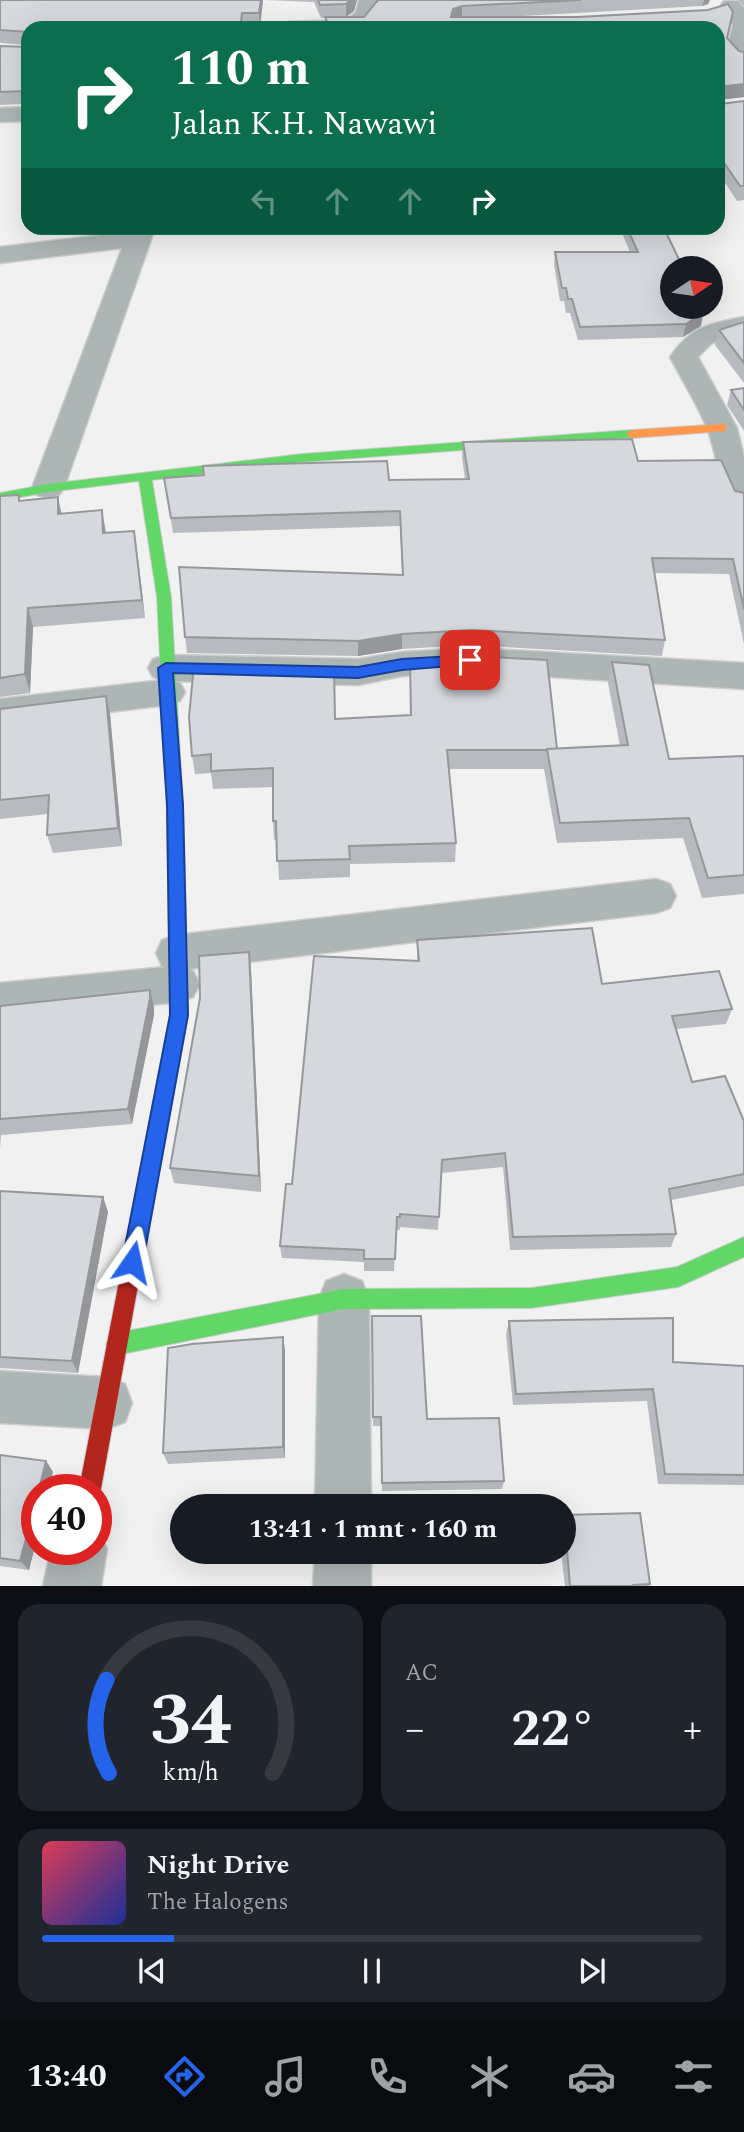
<!DOCTYPE html>
<html lang="id">
<meta charset="utf-8">
<style>
body{margin:0;font-family:Spectral,serif;background:#20242c;color:#f1f3f6;height:100vh;display:flex;flex-direction:column;font-size:26px;white-space:nowrap}
*{box-sizing:border-box;margin:0}
p{font-size:23px;color:#9ea1a6}
.icon{flex:none;width:38px;height:38px;fill:none;stroke:currentColor;stroke-width:2;stroke-linecap:round;stroke-linejoin:round}
.map{position:relative;height:1586px;overflow:hidden}
.side{display:flex;flex-direction:column;gap:18px;padding:18px;background:#0d0f14;flex:1}
.side>*{flex:none}
.hud{position:absolute;left:21px;top:21px;width:704px;height:214px;border-radius:21px;box-shadow:0 7px 28px #0002;background:#0b6e4f;color:#fff;overflow:hidden}
.needle{width:46px;rotate:77deg}
.controls{position:absolute;left:660px;top:256px;display:grid;gap:14px}
.controls a{display:grid;place-items:center;width:63px;height:63px;border-radius:50%;background:#171b24;box-shadow:0 7px 28px #0002;font-size:35px}
.speed{position:absolute;left:21px;top:1474px;display:flex;gap:14px;font-size:35px;font-weight:700;text-align:center}
.speed>*{display:grid;place-content:center;width:91px;height:91px;border-radius:50%;background:#171b24;box-shadow:0 7px 28px #0002;line-height:1}
.speed .limit{border:10px solid #d22;background:#fff;color:#111}
.pin{position:absolute;display:grid;place-items:center;width:60px;height:60px;color:#fff;margin:-30px;border-radius:14px;box-shadow:0 4px 10px #0006}
.me{position:absolute;width:77px;margin:-38px;rotate:11deg;stroke-linejoin:round;filter:drop-shadow(0 0 5px #0008)}
.turn{display:flex;align-items:center;gap:24px;height:147px;padding:0 35px;font-size:32px}
.turn .icon{width:91px;height:91px;stroke-width:2.5}
.turn b{display:block;font-size:49px;line-height:60px}
.lanes{display:flex;align-items:center;height:66px;padding:0 35px;background:#0003;justify-content:center;gap:35px;direction:ltr}
.lanes .off{opacity:.35}
.big{font-size:52px;font-weight:700;line-height:1.1}
.side .widget{flex:1;display:flex;flex-direction:column;justify-content:center;gap:10px;min-width:0;padding:0 24px;border-radius:21px;background:#20242c}
.side .dial{align-items:center;gap:0}
.dial svg{height:182px;overflow:visible;fill:none;stroke:#363941;stroke-width:7;stroke-linecap:round;text-anchor:middle}
.dial text{fill:#f1f3f6;stroke:none}
.song{display:flex;align-items:center;gap:21px}
.cover{width:84px;height:84px;border-radius:10px;background:linear-gradient(135deg,hsl(350 70% 55%),hsl(230 70% 35%))}
.played{height:7px;border-radius:4px;background:linear-gradient(90deg,#2563eb 20%,#363941 20%)}
.keys{display:flex;justify-content:space-around;direction:ltr}
.heat{display:flex;justify-content:space-between;align-items:center;font-size:38px;direction:ltr}
.side .tiles{flex:1;display:grid;gap:18px;grid-template-columns:1fr 1fr}
.widget:last-child{grid-column:span 2}
.trip{position:absolute;left:170px;top:1494px;width:406px;height:70px;border-radius:35px;background:#171b24;box-shadow:0 7px 28px #0002;font-weight:700;line-height:70px;text-align:center}
.dock{display:flex;height:112px;justify-content:space-around;align-items:center;background:#090b0e;color:#9ea1a6}
.dock .icon{width:49px;height:49px}
.dock .on{color:#2563eb}
.dock b{font-size:32px;color:#f1f3f6}
.map>svg:first-child{display:block}
</style>
<div class="map">
<svg width="744" height="1586" viewBox="0 0 744 1586">
<rect width="100%" height="100%" fill="#f1f1f2"/>
<g fill="none" stroke-linecap="round" stroke-linejoin="round">
<!-- street casing -->
<g stroke="#cdcdce" stroke-width="3">
<g id="street">
<path d="M 359,0 L 379,0 L 375,14 L 362,28 L 278,28 L 281,24 L 288,22 L 347,20 L 356,12 Z"/>
<path d="M 724,1 L 738,1 L 744,8 L 744,64 L 737,62 L 727,50 L 733,25 L 721,5 Z"/>
<path d="M 28,107 L 28,121 L 0,122 L 0,108 Z"/>
<path d="M 130,228 L 155,228 L 64,488 L 59,495 L 48,498 L 37,495 L 32,488 L 122,248 L 0,263 L 0,247 L 128,232 Z"/>
<path d="M 744,317 L 744,333 L 712,343 L 698,357 L 737,428 L 744,457 L 744,508 L 733,505 C 717,481 717,452 706,426 C 696,402 682,380 670,357 C 691,326 710,324 744,317 Z"/>
<path d="M 470,648 L 744,663 L 744,689 L 470,672 L 402,676 L 358,685 L 173,681 L 180,683 L 185,692 L 180,701 L 167,705 L 0,725 L 0,699 L 163,680 L 153,677 L 148,668 L 153,659 L 166,655 L 358,659 L 402,652 Z"/>
<path d="M 656,879 L 670,884 L 676,896 L 670,908 L 656,913 L 189,969 L 193,971 L 200,984 L 193,997 L 178,1002 L 0,1021 L 0,983 L 166,967 L 162,966 L 156,953 L 162,940 L 177,935 Z"/>
<path d="M 344,1274 L 362,1281 L 369,1299 L 371,1507 L 315,1507 L 319,1299 L 326,1281 Z"/>
<path d="M 0,1371 L 106,1377 L 125,1384 L 132,1403 L 125,1422 L 106,1429 L 0,1423 Z"/>
<path d="M 96,1528 L 107,1549 L 101,1586 L 43,1586 L 51,1549 L 96,1549 Z"/>
<path d="M 315,1552 L 371,1552 L 371,1586 L 313,1586 Z"/>
</g>
</g>
<!-- fast casing -->
<g stroke="#cdcdce" stroke-width="2">
<g id="fast">
<path d="M 632,430 L 638,434 L 636,437 L 302,462 L 152,480 L 171,597 L 183,805 L 188,1015 L 169,1115 L 167,1121 L 160,1124 L 153,1121 L 151,1115 L 170,1015 L 167,805 L 157,597 L 139,481 L 48,492 L 0,501 L 0,493 L 48,484 L 302,454 Z"/>
<path d="M 744,1237 L 744,1257 L 678,1287 L 531,1308 L 344,1309 L 117,1355 L 110,1351 L 106,1344 L 110,1337 L 117,1333 L 344,1289 L 531,1288 L 677,1267 Z"/>
</g>
</g>
<!-- slow casing -->
<g stroke="#cdcdce" stroke-width="2">
<path id="slow" d="M 722,424 L 726,425 L 726,431 L 632,438 L 626,434 L 632,430 Z"/>
</g>
<!-- jam casing -->
<g stroke="#cdcdce" stroke-width="2">
<path id="jam" d="M 160,1106 L 167,1109 L 169,1115 L 101,1489 L 96,1498 L 96,1489 L 79,1489 L 151,1115 L 153,1109 Z"/>
</g>
<!-- street -->
<use href="#street" fill="#acb6b4" fill-rule="evenodd"/>
<!-- fast -->
<use href="#fast" fill="#63d668" fill-rule="evenodd"/>
<!-- slow -->
<use href="#slow" fill="#ff974d" fill-rule="evenodd"/>
<!-- jam -->
<use href="#jam" fill="#b3261e" fill-rule="evenodd"/>
</g>
<!-- wall -->
<g fill="#b7babe">
<path d="M 0,0 L 263,0 L 260,27 L 243,27 L 243,28 L 28,28 L 26,104 L 0,105 L 0,46 L 27,47 L 27,45 L 0,43 Z"/>
<path d="M 265,0 L 357,0 L 354,11 L 346,17 L 364,17 L 378,0 L 710,0 L 708,4 L 702,6 L 505,17 L 578,17 L 708,10 L 728,4 L 733,12 L 728,38 L 739,51 L 744,52 L 744,97 L 719,100 L 719,104 L 744,101 L 744,200 L 737,201 L 718,172 L 718,28 L 326,28 L 326,18 L 321,18 L 314,2 Z"/>
<path d="M 738,0 L 744,0 L 744,6 Z"/>
<path d="M 620,228 L 664,228 L 703,313 L 701,326 L 683,337 L 578,340 L 570,313 L 566,313 L 564,301 L 560,301 L 554,265 L 555,252 L 630,252 Z"/>
<path d="M 744,322 L 744,383 L 715,345 L 719,330 Z"/>
<path d="M 744,388 L 744,431 L 727,405 L 731,390 Z"/>
<path d="M 463,442 L 638,461 L 744,493 L 744,644 L 729,574 L 654,573 L 665,640 L 662,656 L 470,645 L 402,649 L 358,656 L 187,653 L 185,637 L 402,575 L 400,526 L 173,533 L 164,478 L 389,480 L 465,479 L 462,457 Z"/>
<path d="M 0,496 L 21,501 L 61,514 L 102,510 L 106,533 L 134,531 L 145,618 L 33,627 L 30,693 L 0,697 Z"/>
<path d="M 410,659 L 557,749 L 620,746 L 608,683 L 612,662 L 669,759 L 744,756 L 744,894 L 702,898 L 683,838 L 557,843 L 544,769 L 449,769 L 456,843 L 455,862 L 350,864 L 350,877 L 279,880 L 277,839 L 274,840 L 273,821 L 273,787 L 213,789 L 211,773 L 195,774 L 192,756 L 335,719 L 410,715 Z"/>
<path d="M 106,696 L 110,714 L 122,846 L 53,853 L 47,835 L 48,814 L 0,819 L 0,709 Z"/>
<path d="M 417,940 L 602,984 L 732,1009 L 726,1024 L 676,1029 L 692,1082 L 744,1121 L 744,1186 L 671,1200 L 676,1234 L 671,1247 L 510,1250 L 503,1167 L 441,1173 L 438,1230 L 400,1227 L 400,1230 L 396,1230 L 394,1271 L 364,1271 L 364,1262 L 282,1258 L 280,1246 L 292,1184 L 417,961 Z"/>
<path d="M 249,952 L 251,970 L 261,1192 L 174,1183 L 170,1168 Z"/>
<path d="M 0,1006 L 154,1007 L 154,1015 L 132,1124 L 1,1135 L 0,1149 Z"/>
<path d="M 0,1191 L 103,1197 L 108,1212 L 78,1373 L 0,1368 Z"/>
<path d="M 372,1316 L 427,1419 L 504,1481 L 502,1489 L 382,1491 L 381,1426 L 373,1426 Z"/>
<path d="M 509,1321 L 673,1362 L 744,1366 L 744,1485 L 658,1484 L 647,1401 L 513,1405 L 506,1334 Z"/>
<path d="M 285,1350 L 285,1458 L 168,1464 L 163,1453 Z"/>
<path d="M 0,1455 L 46,1461 L 53,1472 L 37,1489 L 37,1538 L 29,1570 L 0,1566 Z"/>
<path d="M 564,1515 L 650,1584 L 649,1586 L 565,1586 L 561,1552 L 564,1552 Z"/>
</g>
<!-- shaded-wall -->
<g fill="#95979b">
<path d="M 261,0 L 263,0 L 260,27 L 259,13 Z"/>
<path d="M 351,0 L 357,0 L 354,11 L 346,17 L 346,4 Z"/>
<path d="M 704,0 L 710,0 L 708,4 L 702,6 Z"/>
<path d="M 462,6 L 462,19 L 451,17 L 453,9 Z"/>
<path d="M 28,83 L 28,101 L 26,104 L 24,91 Z"/>
<path d="M 744,84 L 744,97 L 718,100 L 719,87 Z"/>
<path d="M 703,313 L 701,326 L 683,337 L 686,324 Z"/>
<path d="M 58,497 L 62,516 L 58,514 Z"/>
<path d="M 102,510 L 105,528 L 107,552 L 103,533 Z"/>
<path d="M 134,531 L 137,550 L 145,618 L 142,600 Z"/>
<path d="M 28,608 L 33,627 L 30,693 L 25,674 Z"/>
<path d="M 402,634 L 402,649 L 358,656 L 358,641 Z"/>
<path d="M 106,696 L 110,714 L 122,846 L 118,828 Z"/>
<path d="M 249,952 L 251,970 L 261,1192 L 259,1176 Z"/>
<path d="M 150,990 L 154,1007 L 154,1015 L 132,1124 L 128,1109 Z"/>
<path d="M 103,1197 L 108,1212 L 78,1373 L 72,1361 Z"/>
<path d="M 283,1337 L 285,1350 L 285,1458 L 283,1447 Z"/>
<path d="M 46,1461 L 53,1472 L 49,1489 L 39,1489 Z"/>
<path d="M 37,1497 L 37,1538 L 29,1570 L 20,1561 Z"/>
</g>
<!-- building -->
<g fill="#d5d8dd" stroke="#95979b" stroke-width="2">
<path d="M 0,0 L 261,0 L 259,13 L 242,13 L 241,22 L 184,22 L 183,27 L 28,28 L 28,83 L 24,91 L 0,92 L 0,46 L 27,47 L 28,32 L 0,30 Z"/>
<path d="M 318,0 L 351,0 L 346,4 L 320,5 Z"/>
<path d="M 378,0 L 581,0 L 462,6 L 453,9 L 451,17 L 578,17 L 708,10 L 728,4 L 733,12 L 727,38 L 739,51 L 744,52 L 744,84 L 719,87 L 719,104 L 744,101 L 744,186 L 740,186 L 718,154 L 718,28 L 330,28 L 325,17 L 364,17 Z"/>
<path d="M 627,228 L 664,228 L 683,268 L 672,268 L 672,306 L 700,306 L 703,313 L 686,324 L 580,327 L 572,299 L 568,299 L 566,288 L 562,288 L 555,252 L 638,252 Z"/>
<path d="M 744,322 L 744,363 L 719,330 Z"/>
<path d="M 744,388 L 744,410 L 731,390 Z"/>
<path d="M 632,439 L 638,461 L 721,460 L 735,491 L 744,493 L 744,609 L 733,559 L 652,558 L 665,640 L 471,630 L 402,634 L 358,641 L 185,637 L 179,567 L 403,575 L 400,511 L 171,518 L 164,478 L 204,475 L 203,466 L 387,461 L 389,480 L 469,479 L 463,442 Z"/>
<path d="M 19,495 L 19,501 L 58,497 L 58,514 L 102,510 L 103,533 L 134,531 L 142,600 L 28,608 L 25,674 L 0,678 L 0,496 Z"/>
<path d="M 471,656 L 547,660 L 557,749 L 547,749 L 547,750 L 447,750 L 456,843 L 349,846 L 350,859 L 277,861 L 276,821 L 273,821 L 273,768 L 211,771 L 211,754 L 192,756 L 189,717 L 194,665 L 334,668 L 335,719 L 411,715 L 410,659 Z"/>
<path d="M 612,662 L 649,665 L 669,759 L 744,756 L 744,875 L 708,878 L 689,818 L 560,823 L 547,749 L 628,745 Z"/>
<path d="M 106,696 L 118,828 L 47,835 L 49,795 L 0,800 L 0,709 Z"/>
<path d="M 592,928 L 602,984 L 719,971 L 732,1009 L 672,1016 L 692,1082 L 725,1076 L 744,1121 L 744,1174 L 669,1189 L 676,1234 L 513,1237 L 505,1153 L 442,1160 L 439,1217 L 400,1214 L 400,1217 L 397,1217 L 395,1259 L 364,1259 L 364,1250 L 280,1246 L 286,1184 L 292,1184 L 314,956 L 419,961 L 417,940 Z"/>
<path d="M 249,952 L 259,1176 L 170,1168 L 200,998 L 199,956 Z"/>
<path d="M 150,990 L 150,998 L 128,1109 L 0,1119 L 0,1006 Z"/>
<path d="M 0,1191 L 103,1197 L 72,1361 L 0,1357 Z"/>
<path d="M 372,1316 L 421,1316 L 427,1419 L 499,1418 L 504,1481 L 382,1483 L 381,1417 L 373,1417 Z"/>
<path d="M 673,1318 L 673,1362 L 744,1366 L 744,1475 L 665,1474 L 653,1389 L 516,1394 L 509,1321 Z"/>
<path d="M 283,1337 L 283,1447 L 163,1453 L 168,1348 L 192,1344 Z"/>
<path d="M 0,1455 L 46,1461 L 39,1489 L 37,1489 L 37,1497 L 20,1561 L 0,1558 Z"/>
<path d="M 640,1513 L 650,1584 L 633,1585 L 633,1586 L 570,1586 L 564,1515 Z"/>
</g>
<!-- route -->
<path fill="#2563eb" stroke="#184099" stroke-width="2" d="M 470,655 L 478,660 L 475,664 L 402,670 L 358,678 L 173,673 L 183,805 L 188,1015 L 143,1262 L 140,1269 L 132,1272 L 125,1269 L 122,1262 L 170,1015 L 167,805 L 158,668 L 166,663 L 358,667 L 402,659 Z"/>
</svg>
<div class="controls">
<a><svg class="needle" viewBox="-14 -14 28 28"><path d="M0-13l5 13h-10z" fill="#e53935"/><path d="M0 13l5-13h-10z" fill="#9ea1a6"/></svg></a>
</div>
<div class="speed"><div class="limit">40</div></div>
<div class="pin" style="left:470px;top:660px;background:#d93025"><svg class="icon" aria-label="arrive" viewBox="0 0 24 24"><path d="M6 21V4h12l-3 4 3 4H6"/></svg></div>
<svg class="me" style="left:132px;top:1262px" viewBox="-20 -20 40 40"><path d="M0-17L14 15 0 8-14 15z" fill="#2563eb" stroke="#fff" stroke-width="4"/></svg>
<div class="trip">13:41 · 1 mnt · 160 m</div>
<div class="hud">
<div class="turn"><svg class="icon" aria-label="right" viewBox="0 0 24 24"><path d="M7 20v-9h11M14 6l5 5-5 5"/></svg><div><b>110 m</b>Jalan K.H. Nawawi</div></div>
<div class="lanes"><svg class="icon off" aria-label="left" viewBox="0 0 24 24"><path d="M17 20v-9H6M10 6l-5 5 5 5"/></svg><svg class="icon off" aria-label="ahead" viewBox="0 0 24 24"><path d="M12 20V5M6 11l6-6 6 6"/></svg><svg class="icon off" aria-label="ahead" viewBox="0 0 24 24"><path d="M12 20V5M6 11l6-6 6 6"/></svg><svg class="icon" aria-label="right" viewBox="0 0 24 24"><path d="M7 20v-9h11M14 6l5 5-5 5"/></svg></div>
</div>
</div>
<section class="side">
<div class="tiles">
<div class="widget dial"><svg viewBox="0 0 100 80">
<path d="M14 69A42 42 0 1 1 86 69"/>
<path d="M14 69A42 42 0 0 1 13 28" stroke="#2563eb"/>
<text x="50" y="56" font-size="32" font-weight="700">34</text>
<text x="50" y="72" font-size="11">km/h</text>
</svg></div>
<div class="widget"><p>AC</p>
<div class="heat"><a>−</a><b class="big">22°</b><a>+</a></div>
</div>
<div class="widget">
<div class="song"><i class="cover"></i><div><b>Night Drive</b><p>The Halogens</p></div></div>
<div class="played"></div>
<div class="keys"><svg class="icon" aria-label="previous" viewBox="0 0 24 24"><path d="M18 5L8 12l10 7zM5 5v14"/></svg><svg class="icon" aria-label="pause" viewBox="0 0 24 24"><path d="M8 5v14M16 5v14"/></svg><svg class="icon" aria-label="next" viewBox="0 0 24 24"><path d="M6 5l10 7-10 7zM19 5v14"/></svg></div>
</div>
</div>
</section>
<nav class="dock">
<b>13:40</b>
<svg class="icon on" aria-label="directions" viewBox="0 0 24 24"><path d="M12 3l9 9-9 9-9-9zM9 14v-3h6M13 9l2 2-2 2"/></svg>
<svg class="icon" aria-label="music" viewBox="0 0 24 24"><path d="M9 18V5l10-2v13"/><circle cx="6" cy="18" r="3"/><circle cx="16" cy="16" r="3"/></svg>
<svg class="icon" aria-label="phone" viewBox="0 0 24 24"><path d="M5 4h4l2 5-3 2q2 4 5 5l2-3 5 2v4C11 20 4 13 5 4z"/></svg>
<svg class="icon" aria-label="climate" viewBox="0 0 24 24"><path d="M12 3v18M4 7l16 10M4 17L20 7"/></svg>
<svg class="icon" aria-label="car" viewBox="0 0 24 24"><path d="M5 17H2v-5l4-1 3-4h7l3 4 3 1v5h-3M9 17h6M6 11h13"/><circle cx="7" cy="17" r="2"/><circle cx="17" cy="17" r="2"/></svg>
<svg class="icon" aria-label="filters" viewBox="0 0 24 24"><path d="M4 7h16M4 17h16"/><circle cx="9" cy="7" r="2"/><circle cx="15" cy="17" r="2"/></svg>
</nav>
